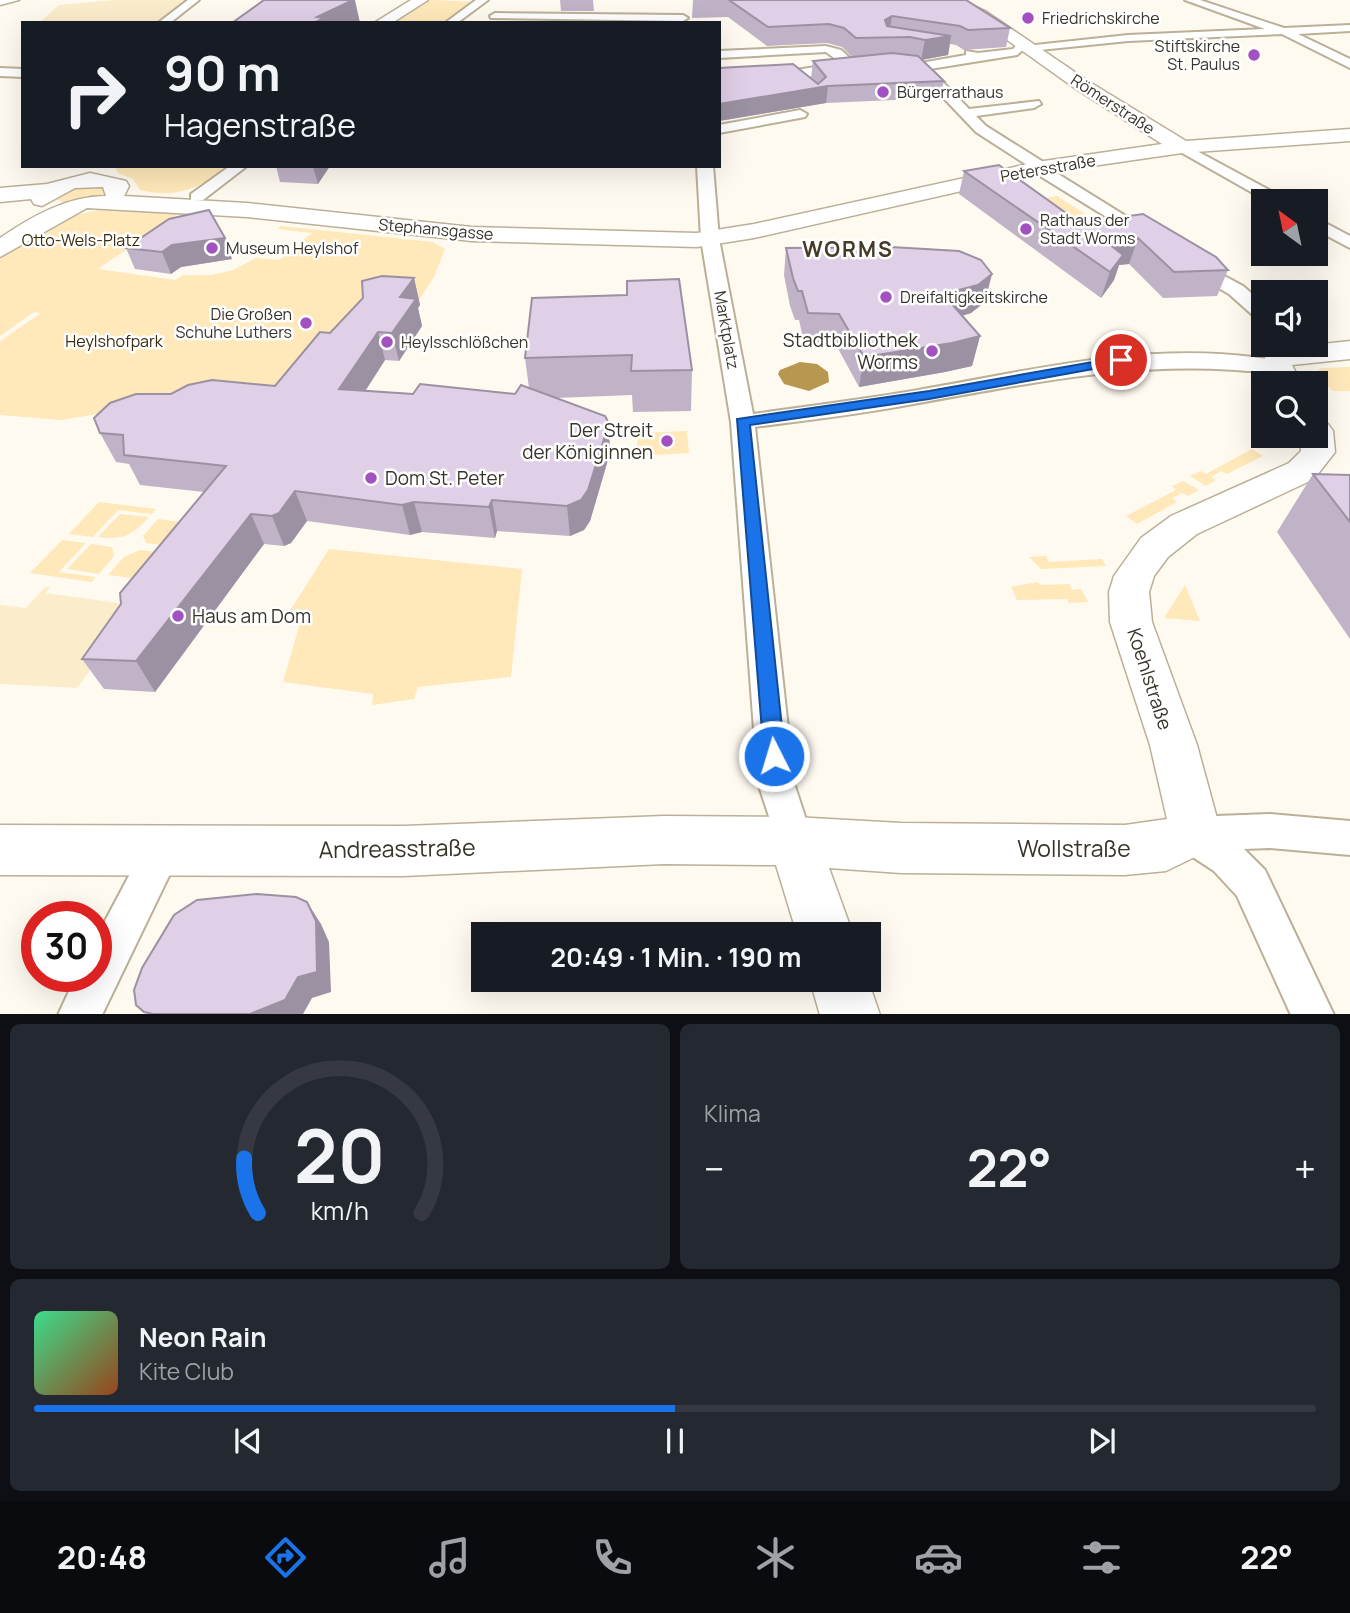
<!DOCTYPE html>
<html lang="de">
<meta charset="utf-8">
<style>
body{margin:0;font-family:Manrope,sans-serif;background:#242831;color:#f1f3f6;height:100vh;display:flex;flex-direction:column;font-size:26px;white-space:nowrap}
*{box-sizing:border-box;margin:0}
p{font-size:23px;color:#9ea1a6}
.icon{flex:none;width:38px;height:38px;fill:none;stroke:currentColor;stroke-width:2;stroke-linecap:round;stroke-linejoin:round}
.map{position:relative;height:1014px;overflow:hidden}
.sheet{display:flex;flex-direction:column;gap:10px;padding:10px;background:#0d0f14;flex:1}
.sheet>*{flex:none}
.banner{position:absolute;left:21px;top:21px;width:700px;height:147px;border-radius:0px;box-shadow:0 7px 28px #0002;background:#171b24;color:#f1f3f6;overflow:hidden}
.needle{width:46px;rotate:327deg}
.tools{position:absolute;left:1251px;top:189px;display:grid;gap:14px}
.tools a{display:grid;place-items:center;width:77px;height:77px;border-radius:0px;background:#171b24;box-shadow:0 7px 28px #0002;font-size:35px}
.speed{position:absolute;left:21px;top:901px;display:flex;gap:14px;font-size:35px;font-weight:700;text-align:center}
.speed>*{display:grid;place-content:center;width:91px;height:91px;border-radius:50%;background:#171b24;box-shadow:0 7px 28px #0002;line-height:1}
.speed .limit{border:10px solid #d22;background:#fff;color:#111}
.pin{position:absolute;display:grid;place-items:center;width:60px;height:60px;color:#fff;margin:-30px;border:4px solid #fff;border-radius:50%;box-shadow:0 2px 7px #0007}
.me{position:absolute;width:77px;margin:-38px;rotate:355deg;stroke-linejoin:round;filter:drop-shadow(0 0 5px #0008)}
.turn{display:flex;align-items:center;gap:24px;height:147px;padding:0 28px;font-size:32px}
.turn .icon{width:91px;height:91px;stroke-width:2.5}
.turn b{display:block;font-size:49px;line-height:60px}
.big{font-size:52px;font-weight:700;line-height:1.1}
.sheet .widget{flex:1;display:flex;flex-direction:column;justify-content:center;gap:10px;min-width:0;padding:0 24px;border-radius:10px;background:#242831}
.sheet .dial{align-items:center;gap:0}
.dial svg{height:182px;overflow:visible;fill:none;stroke:#363941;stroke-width:7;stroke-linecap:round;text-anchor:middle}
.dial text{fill:#f1f3f6;stroke:none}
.song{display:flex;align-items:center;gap:21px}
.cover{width:84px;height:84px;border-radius:10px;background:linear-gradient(135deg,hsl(150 70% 55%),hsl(20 70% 35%))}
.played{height:7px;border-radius:4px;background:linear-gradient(90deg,#1a73e8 50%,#363941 50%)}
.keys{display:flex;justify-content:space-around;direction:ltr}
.heat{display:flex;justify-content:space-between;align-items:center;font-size:38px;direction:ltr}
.sheet .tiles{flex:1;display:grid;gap:10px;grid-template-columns:1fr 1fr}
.widget:last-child{grid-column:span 2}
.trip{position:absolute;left:471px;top:922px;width:410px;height:70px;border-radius:0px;background:#171b24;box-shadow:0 7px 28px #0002;font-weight:700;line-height:70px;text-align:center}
.menu{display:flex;height:112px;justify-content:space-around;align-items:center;background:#090b0e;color:#9ea1a6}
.menu .icon{width:49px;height:49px}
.menu .active{color:#1a73e8}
.menu b{font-size:32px;color:#f1f3f6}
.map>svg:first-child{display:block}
</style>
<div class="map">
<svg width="1350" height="1015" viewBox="0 0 1350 1015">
<rect width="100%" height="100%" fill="#fffaf0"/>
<!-- built -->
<g fill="#fbeccb">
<path d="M 113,0 L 188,0 L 156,23 L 39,23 L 59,5 Z"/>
<path d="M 45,587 L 50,587 L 46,593 L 133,605 L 109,645 L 77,688 L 0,684 L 0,605 L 26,608 Z"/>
</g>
<!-- green -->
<g fill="#ffe8b9">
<path d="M 431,0 L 476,2 L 445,23 L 394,23 Z"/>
<path d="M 115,166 L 231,166 C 201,186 178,200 140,190 L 133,179 L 118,173 Z"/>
<path d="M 104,186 L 106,191 C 94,201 67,208 55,198 L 72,187 Z"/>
<path d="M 1057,196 L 1126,240 L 1009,205 Z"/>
<path d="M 104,209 L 178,214 L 98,269 L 175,280 L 183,275 L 212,275 L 233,270 L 256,258 L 279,260 L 312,233 L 277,229 L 281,226 L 433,242 L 445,249 L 434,277 L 419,300 L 371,297 L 294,392 L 159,404 L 61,420 L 0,415 L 0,341 L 41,313 L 34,312 L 0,336 L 0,258 L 49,227 L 56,227 L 76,215 Z"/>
<path d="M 1350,367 L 1350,391 L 1333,391 L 1314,374 L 1321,368 Z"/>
<path d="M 687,431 L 689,453 L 636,456 L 638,433 Z"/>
<path d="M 1252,449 L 1263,456 L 1227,474 L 1221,471 L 1211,477 L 1216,480 L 1206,486 L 1190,476 L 1201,471 L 1206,474 Z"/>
<path d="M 1183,481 L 1199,490 L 1188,496 L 1182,493 L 1172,498 L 1177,502 L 1137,524 L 1126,516 L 1176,490 L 1172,486 Z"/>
<path d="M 99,502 L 156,509 L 152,514 L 118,510 L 93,537 L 69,534 Z"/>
<path d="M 120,514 L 149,517 C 132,536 122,540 98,537 Z"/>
<path d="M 158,519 L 188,523 L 169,546 L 146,543 L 143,536 Z"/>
<path d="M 62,540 L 86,543 L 59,572 L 95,577 L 92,582 L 30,573 Z"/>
<path d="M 91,544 L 112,547 L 114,556 L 99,574 L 67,569 Z"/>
<path d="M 329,549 L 522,569 L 511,677 L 418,687 L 414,699 L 372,705 L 373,694 L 283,682 L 302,616 L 288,614 Z"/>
<path d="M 140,550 L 162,553 L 139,579 L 108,575 L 124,557 Z"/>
<path d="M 1046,556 L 1049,562 L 1102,559 L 1106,566 L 1041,569 L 1029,557 Z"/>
<path d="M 1038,582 L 1040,585 L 1069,584 L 1072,590 L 1081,589 L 1088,602 L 1069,603 L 1067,599 L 1017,600 L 1011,587 Z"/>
<path d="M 1185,585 L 1200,621 L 1164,618 Z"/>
</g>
<!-- water -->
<path fill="#b89851" d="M 800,362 L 817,364 L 828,372 L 829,382 L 809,391 L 784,384 L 778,374 L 780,370 Z"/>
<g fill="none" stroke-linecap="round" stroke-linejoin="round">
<!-- street casing -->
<g stroke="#bbb097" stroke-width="4">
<g id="street">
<path d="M 188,0 L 199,0 L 170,23 L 158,23 Z"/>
<path d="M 476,0 L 488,0 L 457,23 L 445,23 Z"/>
<path d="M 1185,0 L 1200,0 L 1284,28 L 1350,25 L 1350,31 L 1298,34 L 1350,59 L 1350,68 L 1282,34 L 1128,41 L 1030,51 L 1025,48 L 1017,55 L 930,69 L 969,109 L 1039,101 L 1041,104 L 1034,108 L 976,116 L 986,126 L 1048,165 L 1050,169 L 1153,233 L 1156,237 L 1147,242 L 1032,171 L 1030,167 L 976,132 L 917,70 L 886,64 L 892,60 L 921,63 L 966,55 L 966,51 L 978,53 L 1013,49 L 1022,39 L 1028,42 L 1026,46 L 1128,35 L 1265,29 Z"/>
<path d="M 495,13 L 683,15 L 688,18 L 683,21 L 491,18 L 490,16 Z"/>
<path d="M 826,46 L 841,50 L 853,61 L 864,63 C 846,79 747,81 719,83 L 719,75 L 796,70 L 841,63 L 826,52 L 719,58 L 719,51 Z"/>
<path d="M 0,68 L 23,69 L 23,77 L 0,76 Z"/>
<path d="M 800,110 L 807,114 L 805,117 L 719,133 L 719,125 Z"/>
<path d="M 1182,143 L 1284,198 L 1286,201 L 1267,201 L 1177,150 L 1177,144 Z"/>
<path d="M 230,166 L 247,166 L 203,200 L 191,200 L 191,194 Z"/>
<path d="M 697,166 L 713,166 L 719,239 L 753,414 C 802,407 851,401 900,393 C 1017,374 1133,342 1253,357 C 1263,359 1280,358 1287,367 L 1276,374 C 1149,357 1038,382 913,404 C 861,414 808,420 755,427 L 794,783 L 813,841 L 807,853 L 794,858 L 781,853 L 758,783 L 731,422 L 701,239 Z"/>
<path d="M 1316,218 L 1350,236 L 1350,248 L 1316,230 Z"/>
<path d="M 1191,258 L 1243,286 L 1264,304 L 1264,321 L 1257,319 L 1229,294 L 1184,268 L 1182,264 L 1184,260 Z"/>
<path d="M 1270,814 L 1350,821 L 1350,855 L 1270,848 L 1244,849 L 1265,870 L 1334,1015 L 1291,1015 L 1237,896 L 1214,871 L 1176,846 L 1171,834 L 1176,822 L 1189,817 Z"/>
<path d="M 162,833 L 175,838 L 181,851 L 102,1015 L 58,1015 L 76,976 L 96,976 L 96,938 L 149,838 Z"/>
</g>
</g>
<!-- secondary casing -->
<g stroke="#bbb097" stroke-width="3">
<g id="secondary">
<path d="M 0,0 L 19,0 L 0,5 Z"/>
<path d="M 411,0 L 428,0 L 392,23 L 374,23 Z"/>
<path d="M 942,0 L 960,0 L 985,11 L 1088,81 L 1186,141 L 1350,129 L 1350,141 L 1182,153 L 1037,174 L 754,238 L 697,247 L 472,241 L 247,217 L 87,208 L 0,257 L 0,238 C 32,216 68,196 106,196 L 103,187 L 75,188 L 42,206 L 34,204 L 31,199 L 0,202 L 0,188 L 47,184 L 90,173 L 126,181 L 129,186 L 124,196 L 247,203 L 472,227 L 697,233 L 754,224 L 1037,162 L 1162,144 L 1076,89 L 975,17 Z"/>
<path d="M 1350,341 L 1350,359 L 1292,365 L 1301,383 L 1271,383 L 1261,367 L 1267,354 L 1276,349 Z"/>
<path d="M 1316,421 L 1328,424 L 1333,431 L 1335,452 L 1314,479 L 1197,534 L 1168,557 L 1154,576 L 1149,592 L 1152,622 L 1197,745 L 1218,822 L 1207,851 L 1166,871 L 1125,875 L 901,873 L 829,868 L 853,934 L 797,934 L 776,865 L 664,864 L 404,876 L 0,875 L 0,825 L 404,826 L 664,816 L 794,817 L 901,823 L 1125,825 L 1167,819 L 1150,745 L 1110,622 L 1109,592 L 1114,576 L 1141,538 L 1171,516 L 1289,463 L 1301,451 L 1300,436 L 1316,436 Z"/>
<path d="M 810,980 L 868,980 L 880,1015 L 820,1015 Z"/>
</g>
</g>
<!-- street -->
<use href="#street" fill="#fff" fill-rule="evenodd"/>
<!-- secondary -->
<use href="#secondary" fill="#fff" fill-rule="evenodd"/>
</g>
<!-- wall -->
<g fill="#c0b2c7">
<path d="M 560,0 L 593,0 L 594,11 L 561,11 Z"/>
<path d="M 693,0 L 966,0 L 1010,28 L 1006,47 L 964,50 L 956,45 L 950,44 L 948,55 L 922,60 L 944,81 L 940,98 L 826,103 L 719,121 L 719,68 L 814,81 L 811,78 L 813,61 L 852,57 L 842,47 L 827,43 L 767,46 L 728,17 L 692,18 Z"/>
<path d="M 276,166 L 330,166 L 318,184 L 280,182 Z"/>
<path d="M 964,171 L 1080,223 L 1143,214 L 1228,270 L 1217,296 L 1163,298 L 1129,264 L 1119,265 L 1114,280 L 1101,298 L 959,194 Z"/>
<path d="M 126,248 L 232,259 L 181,267 L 171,274 L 135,269 Z"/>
<path d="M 786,248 L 985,302 L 971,313 L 962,316 L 980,336 L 972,366 L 945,372 L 859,387 L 835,343 L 804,342 L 799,320 L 795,320 L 790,306 L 784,275 Z"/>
<path d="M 414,278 L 420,305 L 418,308 L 422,326 L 399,361 L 385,360 L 365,391 L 413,394 L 515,394 L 529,388 L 525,358 L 532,298 L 692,370 L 691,411 L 633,412 L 632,395 L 556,398 L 610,453 L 590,521 L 584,530 L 570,536 L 497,531 L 495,538 L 422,532 L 410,535 L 307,521 L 291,543 L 284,546 L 264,544 L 155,692 L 104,689 L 82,659 L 121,604 L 204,492 L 140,485 L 129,464 L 116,462 L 100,433 L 171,394 L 275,386 L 330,333 Z"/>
<path d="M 1313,474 L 1350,475 L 1350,639 L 1277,532 Z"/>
</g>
<!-- shaded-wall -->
<g fill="#9c91a2">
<path d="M 353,0 L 355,0 L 360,23 L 314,23 L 317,17 Z"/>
<path d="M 892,16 L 889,35 L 885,20 Z"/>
<path d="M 951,36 L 948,55 L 921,60 L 925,40 Z"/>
<path d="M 828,86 L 826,103 L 719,121 L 719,104 Z"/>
<path d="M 314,166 L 330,166 L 318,184 L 313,167 Z"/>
<path d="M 225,238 L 232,259 L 181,267 L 171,274 L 162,252 L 172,245 Z"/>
<path d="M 1138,238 L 1129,264 L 1119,265 L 1114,280 L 1101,298 L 1110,272 L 1108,243 Z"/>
<path d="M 992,274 L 985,302 L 971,313 L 937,323 L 943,294 Z"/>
<path d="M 414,278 L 420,305 L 418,308 L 422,326 L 399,361 L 392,333 L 400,297 Z"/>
<path d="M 378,332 L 385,360 L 348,418 L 339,389 Z"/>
<path d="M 980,336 L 972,366 L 945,372 L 859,387 L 864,357 Z"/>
<path d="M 609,423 L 610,453 L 590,521 L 584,530 L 570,536 L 567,506 Z"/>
<path d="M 295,491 L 307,521 L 291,543 L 284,546 L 272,516 Z"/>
<path d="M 492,500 L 497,531 L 495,538 L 489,507 Z"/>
<path d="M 414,502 L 422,532 L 410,535 L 402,505 Z"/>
<path d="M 251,514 L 264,544 L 155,692 L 136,661 Z"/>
<path d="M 307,902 L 321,924 L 329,942 L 331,992 L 312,998 L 303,1014 L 250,1014 Z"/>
</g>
<!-- building -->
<g fill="#dfcfe7" stroke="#9c91a2" stroke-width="2">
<path d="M 264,0 L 353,0 L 317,17 L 324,18 L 314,23 L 232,23 Z"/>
<path d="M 729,0 L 966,0 L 1010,28 L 968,30 L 960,26 L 892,16 L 885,20 L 887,26 L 951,36 L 925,40 L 910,37 L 856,38 L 844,28 L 829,24 L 768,27 Z"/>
<path d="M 892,53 L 918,56 L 944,81 L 828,86 L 719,104 L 719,68 L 793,64 L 818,84 L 826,77 L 813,61 Z"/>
<path d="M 999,165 L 1080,223 L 1143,214 L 1216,257 L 1228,270 L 1174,272 L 1138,238 L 1108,243 L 1123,255 L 1110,272 L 964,171 Z"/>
<path d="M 209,210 L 225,238 L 172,245 L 162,252 L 126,248 L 169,219 Z"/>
<path d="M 891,247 L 959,251 L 981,260 L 992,274 L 978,285 L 943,294 L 980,336 L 952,343 L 864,357 L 839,314 L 808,313 L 802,291 L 798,291 L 793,278 L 786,248 Z"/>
<path d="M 382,276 L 414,278 L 400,297 L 416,299 L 392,333 L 378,332 L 339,389 L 413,394 L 420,384 L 515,394 L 521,385 L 605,416 L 609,423 L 588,490 L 581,500 L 567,506 L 492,500 L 489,507 L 414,502 L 402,505 L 295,491 L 279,513 L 272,516 L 251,514 L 136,661 L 82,659 L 121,604 L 120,593 L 226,466 L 124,455 L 123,435 L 100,433 L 94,418 L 110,403 L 136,394 L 171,394 L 188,385 L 212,380 L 275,386 L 320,332 L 330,333 L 363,298 L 362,281 Z"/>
<path d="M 679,279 L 692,370 L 631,371 L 632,355 L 525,358 L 532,298 L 627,295 L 627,281 Z"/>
<path d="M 1313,474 L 1350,475 L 1350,522 Z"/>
<path d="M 257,894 L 296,897 L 307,902 L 316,921 L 317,972 L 298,977 L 285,1000 L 250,1014 L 153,1014 L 144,1012 L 136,1005 L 134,990 L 142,968 L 174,915 L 197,900 Z"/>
</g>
<!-- route -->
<path fill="#1a73e8" stroke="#114b97" stroke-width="2" d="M 1121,357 L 1128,360 L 1126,363 L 929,399 L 750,425 L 785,756 L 782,763 L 774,765 L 767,763 L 764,756 L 737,419 L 929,391 Z"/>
<!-- markers -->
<g fill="#a251c1" stroke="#fff" stroke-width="2.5">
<circle cx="1028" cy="18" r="7"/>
<circle cx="1254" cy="55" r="7"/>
<circle cx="883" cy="92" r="7"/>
<circle cx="1026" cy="229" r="7"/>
<circle cx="212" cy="248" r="7"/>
<circle cx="886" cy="297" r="7"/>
<circle cx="306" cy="323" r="7"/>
<circle cx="387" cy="342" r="7"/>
<circle cx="932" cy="351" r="7"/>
<circle cx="667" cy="441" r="7"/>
<circle cx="371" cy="478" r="7"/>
<circle cx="178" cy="616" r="7"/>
</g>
<g text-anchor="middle" stroke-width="5" stroke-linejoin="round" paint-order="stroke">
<!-- far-poi labels -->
<g font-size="16" fill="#39342a" stroke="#fff" text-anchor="start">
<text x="1042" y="24">Friedrichskirche</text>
<text x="1240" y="52" text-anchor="end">Stiftskirche<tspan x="1240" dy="18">St. Paulus</tspan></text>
<text x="897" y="98">Bürgerrathaus</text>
<text x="1040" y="226">Rathaus der<tspan x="1040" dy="18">Stadt Worms</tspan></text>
<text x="226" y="254">Museum Heylshof</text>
<text x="900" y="303">Dreifaltigkeitskirche</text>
<text x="292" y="320" text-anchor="end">Die Großen<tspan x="292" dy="18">Schuhe Luthers</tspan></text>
<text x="401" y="348">Heylsschlößchen</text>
</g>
<!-- far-street labels -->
<g font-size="16" fill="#39342a" stroke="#fff">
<text transform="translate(1113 104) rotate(33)" y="6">Römerstraße</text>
<text transform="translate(1048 168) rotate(-10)" y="6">Petersstraße</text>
<text transform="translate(436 229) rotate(5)" y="6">Stephansgasse</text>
<text transform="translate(727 330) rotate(80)" y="6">Marktplatz</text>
</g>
<!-- far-park labels -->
<g font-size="16" fill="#3b2d0c" stroke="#fff">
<text x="81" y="246">Otto-Wels-Platz</text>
<text x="114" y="347">Heylshofpark</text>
</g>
<!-- poi labels -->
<g font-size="19" fill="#39342a" stroke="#fff" text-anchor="end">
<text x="918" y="347">Stadtbibliothek<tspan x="918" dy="22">Worms</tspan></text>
<text x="653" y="437">Der Streit<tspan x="653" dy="22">der Königinnen</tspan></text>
<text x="385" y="485" text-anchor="start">Dom St. Peter</text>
<text x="192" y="623" text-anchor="start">Haus am Dom</text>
</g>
<!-- street labels -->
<g font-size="19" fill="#39342a" stroke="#fff">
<text transform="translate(1150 679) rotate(72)" y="7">Koehlstraße</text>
</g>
<!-- far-district labels -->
<g font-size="21" font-weight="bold" letter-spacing="2" fill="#453b26" stroke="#fff">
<text x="848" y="257">WORMS</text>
</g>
<!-- near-street labels -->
<g font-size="23" fill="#39342a" stroke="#fff">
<text transform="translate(397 849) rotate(-1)" y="8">Andreasstraße</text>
<text x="1074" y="857">Wollstraße</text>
</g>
</g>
</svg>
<div class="tools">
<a><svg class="needle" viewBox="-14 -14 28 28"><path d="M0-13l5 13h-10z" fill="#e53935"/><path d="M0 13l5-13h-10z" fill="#9ea1a6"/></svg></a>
<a><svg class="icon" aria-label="sound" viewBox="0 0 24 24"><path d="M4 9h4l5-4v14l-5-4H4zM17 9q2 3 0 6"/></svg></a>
<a><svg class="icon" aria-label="search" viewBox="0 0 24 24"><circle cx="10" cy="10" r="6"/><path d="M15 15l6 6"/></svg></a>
</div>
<div class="speed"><div class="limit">30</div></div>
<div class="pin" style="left:1121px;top:360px;background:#d93025"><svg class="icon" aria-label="arrive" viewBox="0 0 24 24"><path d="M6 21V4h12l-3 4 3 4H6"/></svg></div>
<svg class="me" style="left:774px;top:756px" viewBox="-20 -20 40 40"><circle r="17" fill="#1a73e8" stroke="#fff" stroke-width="3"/><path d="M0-11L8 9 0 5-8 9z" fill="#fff"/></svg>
<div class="trip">20:49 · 1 Min. · 190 m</div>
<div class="banner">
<div class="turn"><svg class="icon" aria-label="right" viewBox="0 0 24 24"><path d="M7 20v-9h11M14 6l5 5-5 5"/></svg><div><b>90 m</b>Hagenstraße</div></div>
</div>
</div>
<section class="sheet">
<div class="tiles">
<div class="widget dial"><svg viewBox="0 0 100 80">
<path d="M14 69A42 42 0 1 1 86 69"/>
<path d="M14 69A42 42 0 0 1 8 45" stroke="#1a73e8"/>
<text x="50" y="56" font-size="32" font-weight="700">20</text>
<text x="50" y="72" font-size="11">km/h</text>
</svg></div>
<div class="widget"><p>Klima</p>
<div class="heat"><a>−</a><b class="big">22°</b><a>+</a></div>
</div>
<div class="widget">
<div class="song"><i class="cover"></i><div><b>Neon Rain</b><p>Kite Club</p></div></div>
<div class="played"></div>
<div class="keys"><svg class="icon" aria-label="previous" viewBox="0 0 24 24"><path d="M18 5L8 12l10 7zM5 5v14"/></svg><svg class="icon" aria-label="pause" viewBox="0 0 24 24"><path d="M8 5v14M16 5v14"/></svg><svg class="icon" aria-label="next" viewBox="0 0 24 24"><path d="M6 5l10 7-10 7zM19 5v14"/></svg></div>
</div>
</div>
</section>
<nav class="menu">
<b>20:48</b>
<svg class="icon active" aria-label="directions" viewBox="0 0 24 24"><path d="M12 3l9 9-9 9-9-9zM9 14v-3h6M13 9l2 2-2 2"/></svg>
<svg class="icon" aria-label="music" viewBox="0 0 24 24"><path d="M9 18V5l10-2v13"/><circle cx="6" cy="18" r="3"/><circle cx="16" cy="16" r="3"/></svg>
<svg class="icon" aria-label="phone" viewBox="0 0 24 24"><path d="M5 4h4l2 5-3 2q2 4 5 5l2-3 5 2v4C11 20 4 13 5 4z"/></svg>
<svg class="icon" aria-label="climate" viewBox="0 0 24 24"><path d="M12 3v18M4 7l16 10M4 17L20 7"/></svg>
<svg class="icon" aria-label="car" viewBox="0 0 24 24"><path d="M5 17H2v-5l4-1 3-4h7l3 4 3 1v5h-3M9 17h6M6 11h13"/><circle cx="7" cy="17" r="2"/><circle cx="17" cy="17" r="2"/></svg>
<svg class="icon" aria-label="filters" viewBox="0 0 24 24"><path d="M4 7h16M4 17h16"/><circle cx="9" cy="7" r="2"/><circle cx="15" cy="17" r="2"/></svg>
<b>22°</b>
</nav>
